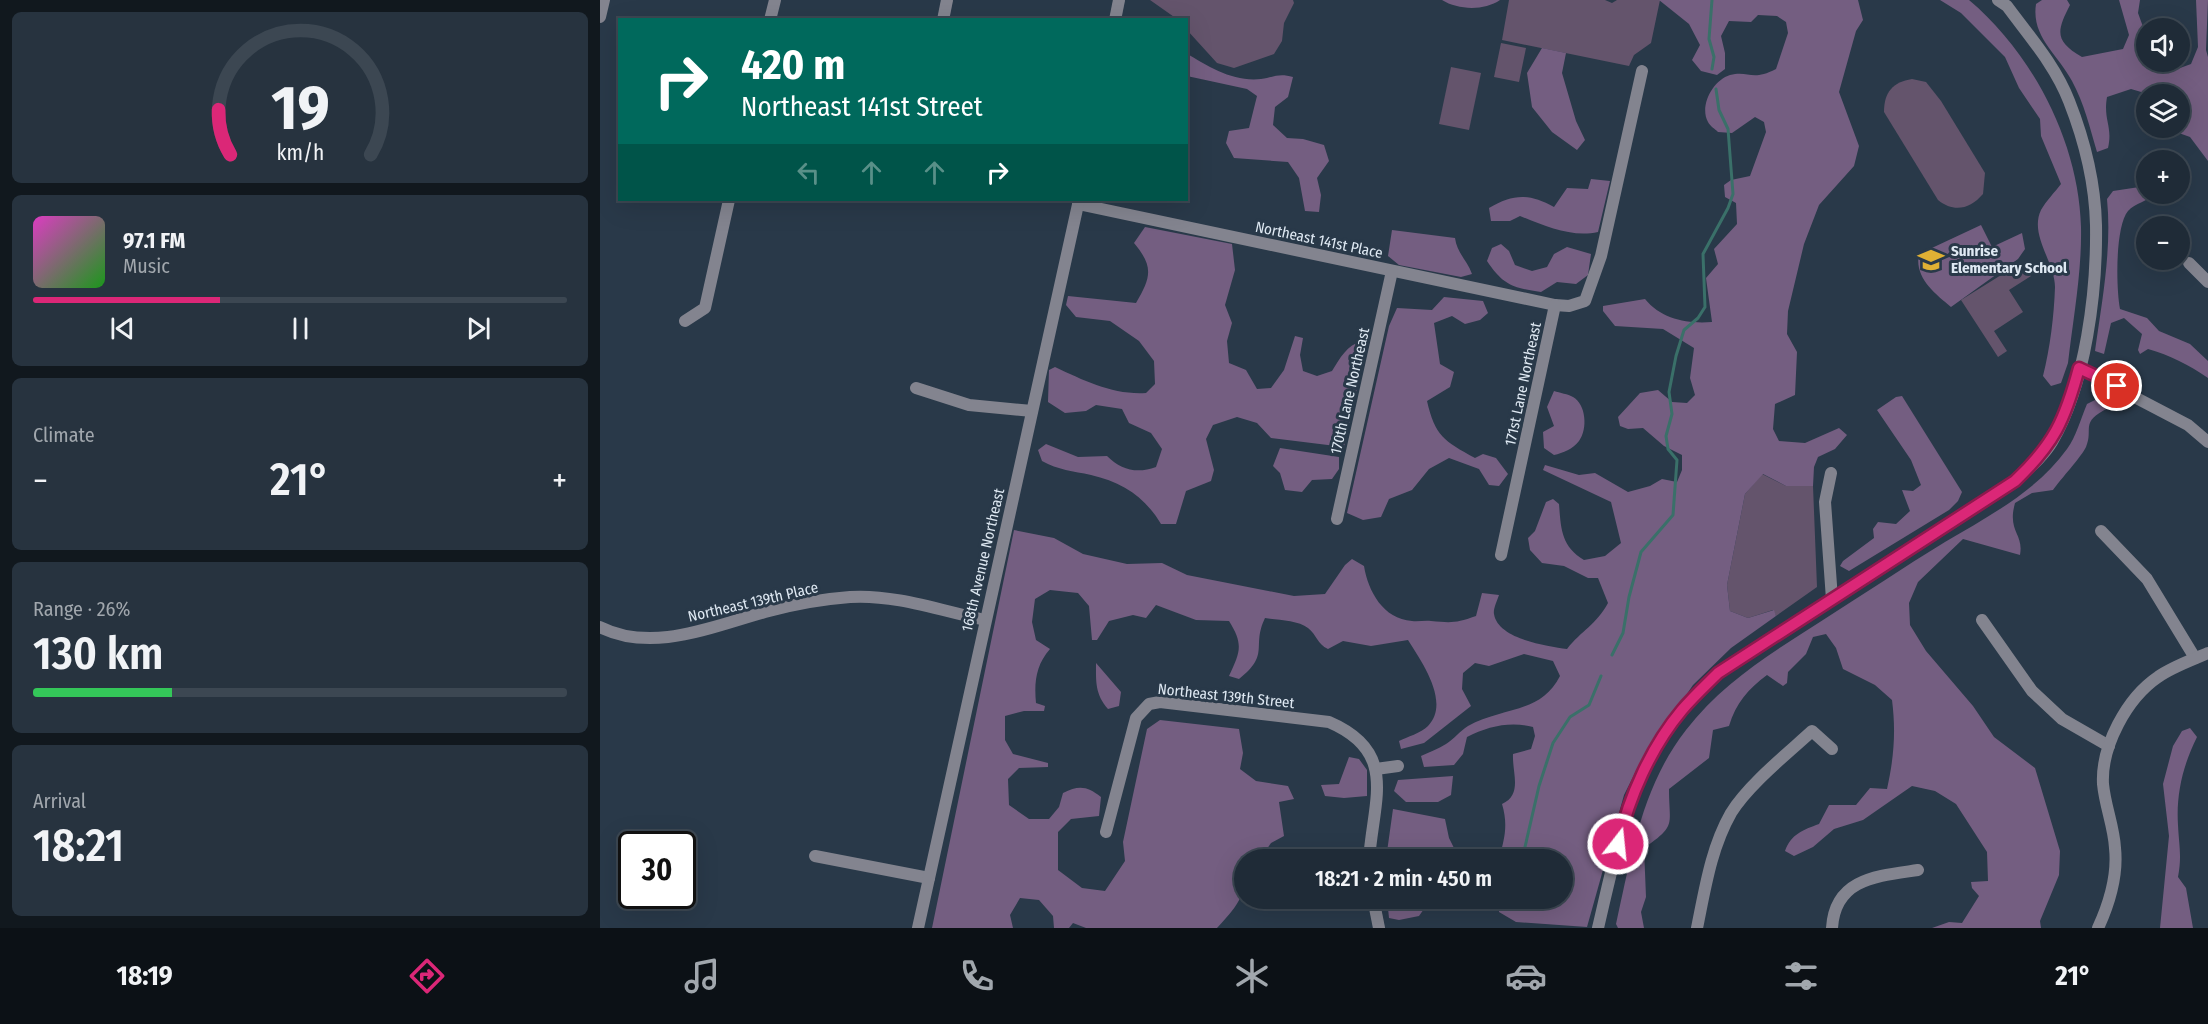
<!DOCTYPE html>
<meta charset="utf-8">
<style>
body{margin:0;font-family:"Fira Sans Condensed",sans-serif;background:#27333f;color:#f1f3f6;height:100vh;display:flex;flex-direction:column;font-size:22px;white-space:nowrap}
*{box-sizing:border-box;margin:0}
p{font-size:20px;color:#a1a7ad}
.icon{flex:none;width:33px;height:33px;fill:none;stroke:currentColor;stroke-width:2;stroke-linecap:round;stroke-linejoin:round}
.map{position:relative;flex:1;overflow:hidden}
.details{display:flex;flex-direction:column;gap:12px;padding:12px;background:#11181e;width:600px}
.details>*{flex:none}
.top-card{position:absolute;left:18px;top:18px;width:570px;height:183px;border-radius:0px;box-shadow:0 6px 24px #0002,0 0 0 2px #3c4752;background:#00695c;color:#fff;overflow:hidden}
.buttons{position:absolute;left:1536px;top:18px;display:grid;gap:12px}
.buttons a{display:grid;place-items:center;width:54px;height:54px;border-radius:50%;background:#1f2b37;box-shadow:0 6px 24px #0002,0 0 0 2px #3c4752;font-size:30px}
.speed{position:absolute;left:18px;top:831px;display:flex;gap:12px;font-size:30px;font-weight:700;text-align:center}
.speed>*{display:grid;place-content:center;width:78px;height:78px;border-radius:50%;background:#1f2b37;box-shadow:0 6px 24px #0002,0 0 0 2px #3c4752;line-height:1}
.speed .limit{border:3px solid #111;border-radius:9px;background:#fff;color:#111}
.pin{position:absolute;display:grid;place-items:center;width:51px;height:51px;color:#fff;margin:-26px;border:3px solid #fff;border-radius:50%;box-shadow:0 2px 6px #0007}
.me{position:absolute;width:66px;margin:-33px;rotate:16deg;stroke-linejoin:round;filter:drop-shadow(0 0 4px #0008)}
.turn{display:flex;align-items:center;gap:21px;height:126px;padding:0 24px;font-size:27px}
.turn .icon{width:78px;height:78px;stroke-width:2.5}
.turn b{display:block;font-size:42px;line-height:51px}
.lanes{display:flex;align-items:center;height:57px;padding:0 24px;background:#0003;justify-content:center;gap:30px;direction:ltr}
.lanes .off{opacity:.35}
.big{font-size:45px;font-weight:600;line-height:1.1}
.details .tile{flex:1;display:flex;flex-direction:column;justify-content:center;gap:9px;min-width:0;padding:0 21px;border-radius:9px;background:#27333f}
.details .dial{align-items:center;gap:0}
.dial svg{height:156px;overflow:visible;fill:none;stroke:#3c4752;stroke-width:7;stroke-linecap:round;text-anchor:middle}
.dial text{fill:#f1f3f6;stroke:none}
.song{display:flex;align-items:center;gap:18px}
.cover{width:72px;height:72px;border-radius:9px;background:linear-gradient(135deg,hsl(310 70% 55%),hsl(120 70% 35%))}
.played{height:6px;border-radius:3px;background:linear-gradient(90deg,#db2777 35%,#3c4752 35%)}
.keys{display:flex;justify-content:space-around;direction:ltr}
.heat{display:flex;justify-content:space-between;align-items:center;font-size:33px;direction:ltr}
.charge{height:9px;border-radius:4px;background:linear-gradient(90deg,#34c759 26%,#3c4752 0)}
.trip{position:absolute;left:634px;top:849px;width:339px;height:60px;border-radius:30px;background:#1f2b37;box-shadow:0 6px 24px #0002,0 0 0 2px #3c4752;font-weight:600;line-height:60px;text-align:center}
.tabs{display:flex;height:96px;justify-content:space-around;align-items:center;background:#0c1116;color:#a1a7ad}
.tabs .icon{width:42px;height:42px}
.tabs .current{color:#db2777}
.tabs b{font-size:27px;color:#f1f3f6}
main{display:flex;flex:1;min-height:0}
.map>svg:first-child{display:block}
</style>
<main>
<section class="details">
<div class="tile dial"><svg viewBox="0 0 100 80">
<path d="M14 69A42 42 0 1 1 86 69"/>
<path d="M14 69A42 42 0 0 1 8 46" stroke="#db2777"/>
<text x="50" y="56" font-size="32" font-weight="700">19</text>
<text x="50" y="72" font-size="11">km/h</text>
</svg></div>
<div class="tile">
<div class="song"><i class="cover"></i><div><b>97.1 FM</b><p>Music</p></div></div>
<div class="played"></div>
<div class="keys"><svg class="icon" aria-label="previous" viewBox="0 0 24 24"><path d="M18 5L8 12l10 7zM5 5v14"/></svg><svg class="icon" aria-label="pause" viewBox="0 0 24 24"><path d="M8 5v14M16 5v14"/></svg><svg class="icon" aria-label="next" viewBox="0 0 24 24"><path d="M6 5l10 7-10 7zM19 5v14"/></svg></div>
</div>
<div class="tile"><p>Climate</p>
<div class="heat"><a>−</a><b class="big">21°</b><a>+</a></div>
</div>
<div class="tile"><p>Range · 26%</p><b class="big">130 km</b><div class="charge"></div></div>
<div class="tile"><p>Arrival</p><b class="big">18:21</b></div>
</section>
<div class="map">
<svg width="1608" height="928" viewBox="0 0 1608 928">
<rect width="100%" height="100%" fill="#293949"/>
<!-- green -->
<g fill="#64546c">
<path d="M 550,0 L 693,0 L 694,3 L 684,23 L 682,41 L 674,54 L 634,68 L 617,63 L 587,30 L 586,20 L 577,19 Z"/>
<path d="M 909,0 L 1005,0 L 1012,3 L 1017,0 L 1060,0 L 1051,43 L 1034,55 L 1029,66 L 902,40 Z"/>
<path d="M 901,43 L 926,48 L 919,82 L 894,77 Z"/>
<path d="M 851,67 L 881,73 L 869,130 L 839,124 Z"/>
<path d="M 1312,79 L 1326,82 L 1341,101 L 1385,173 L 1383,194 C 1370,209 1354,213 1338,200 L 1284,112 C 1284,92 1293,82 1312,79 Z"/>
<path d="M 1422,262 L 1431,276 L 1409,290 L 1423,312 L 1394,331 L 1407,351 L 1398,357 L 1361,300 Z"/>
<path d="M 1162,474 L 1186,486 L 1213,486 L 1217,587 L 1176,616 L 1173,610 L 1148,618 L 1130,611 L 1127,585 L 1145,494 Z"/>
</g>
<!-- forest -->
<g fill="#745e81">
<path d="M 842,0 L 900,0 C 884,11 858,10 842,0 Z"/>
<path d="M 1059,0 L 1258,0 L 1263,20 L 1256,31 L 1239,92 L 1259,146 L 1254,166 L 1219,205 L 1204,244 L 1188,311 L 1187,334 L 1197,352 L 1195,395 L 1175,404 L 1173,429 L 1179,441 L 1205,443 L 1239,428 L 1247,435 L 1235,449 L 1218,457 L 1214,467 L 1213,486 L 1186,486 L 1163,474 L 1145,494 L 1127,585 L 1130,611 L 1148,618 L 1174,610 L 1176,616 L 1131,648 L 1093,685 L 1039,765 L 1024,795 L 987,927 L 916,922 L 899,912 L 899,899 L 963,898 L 963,860 L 892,859 L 899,858 C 905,838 908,824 902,804 C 923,794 912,773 913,754 L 931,749 L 935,736 L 933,727 C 911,721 888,726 867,737 L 863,754 L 854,765 L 824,767 L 821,756 C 829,752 838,749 846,744 C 854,739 860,731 868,726 C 902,707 941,714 960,676 L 953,661 L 924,654 L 889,666 L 875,663 L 863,673 L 862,689 L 871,706 L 824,743 L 801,749 L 799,741 C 807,737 821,733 828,726 C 851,702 821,661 808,640 L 771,646 L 743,641 L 728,649 C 717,644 717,635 708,628 C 698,620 677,620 665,618 C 651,647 671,654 639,679 L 629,676 C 640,652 644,645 629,621 L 596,620 L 556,605 L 546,618 L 533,615 L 509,621 L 497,640 L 492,640 L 489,606 L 478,593 L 450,590 L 435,599 L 432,622 L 436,640 L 450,649 C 436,665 434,682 436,703 L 445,706 L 444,711 L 424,711 L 405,716 L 405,740 L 413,754 L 448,763 L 448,767 L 419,768 L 408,779 L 409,805 L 429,819 L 449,819 L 459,807 L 463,793 C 479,785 487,786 501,797 L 499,816 L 471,819 L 458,832 L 458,870 L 482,888 L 505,891 L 525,861 L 523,842 L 547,729 L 560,720 L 639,729 L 643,753 L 640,769 L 656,781 L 688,786 L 694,799 L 679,802 L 684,836 L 671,843 L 660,859 L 645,860 C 645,896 642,901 617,928 L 486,928 L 473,923 L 469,928 L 454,928 L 453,916 L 439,900 L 420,898 L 410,915 L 413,928 L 332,928 L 414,530 L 454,538 L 483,554 L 527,564 L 562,563 L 587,575 L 694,596 L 725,594 L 745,565 L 752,559 L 764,566 C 768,591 783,619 812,621 C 818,622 825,620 831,621 C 852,623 856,623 876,616 L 882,593 L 899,595 C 897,601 893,609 894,614 C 898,639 946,646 967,649 C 982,630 996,625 1008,603 L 998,578 L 988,578 L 964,566 L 942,563 L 930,550 L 928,538 L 935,531 L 946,502 L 953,499 L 959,504 C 961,529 961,546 984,560 L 1005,556 L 1021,543 L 1011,502 L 943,470 L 945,465 L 979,475 L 995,473 L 1028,492 L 1050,486 L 1062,479 L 1077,482 L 1082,470 L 1082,455 L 1064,446 L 1043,428 L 1028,429 L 1020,426 L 1018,417 L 1040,393 L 1058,390 L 1072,402 L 1087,403 L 1095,395 L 1090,378 L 1094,348 L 1063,329 L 1015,326 L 1003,311 L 1003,306 L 1045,299 C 1061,319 1087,324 1112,322 L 1106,278 L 1118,264 L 1114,249 L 1137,224 L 1136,203 L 1125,197 L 1124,185 L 1131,180 L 1150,176 L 1166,132 L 1164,122 L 1155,117 L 1132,133 L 1118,132 C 1115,129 1110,126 1108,122 C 1099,106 1113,80 1130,75 C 1149,70 1151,82 1176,69 L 1188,33 L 1186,22 L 1177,16 L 1158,15 L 1151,22 L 1129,21 L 1121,36 L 1125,53 L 1125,69 L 1117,75 L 1101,71 L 1092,60 L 1100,45 L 1089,24 Z"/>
<path d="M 1340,0 L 1369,0 C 1433,54 1479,143 1481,227 C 1482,272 1473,319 1468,363 L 1461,383 L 1451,386 L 1443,376 C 1450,348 1454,316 1455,287 C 1455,262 1429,235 1441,210 C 1446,201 1455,192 1461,184 L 1441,136 L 1440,119 L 1419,88 L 1405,57 L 1361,13 Z"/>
<path d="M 1442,0 L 1467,0 L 1470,5 C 1456,32 1455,41 1482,57 L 1523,49 L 1529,35 L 1519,0 L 1540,0 L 1538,13 L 1546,35 L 1546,62 L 1568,62 L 1580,68 L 1591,64 L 1598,47 L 1596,0 L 1608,0 L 1606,50 L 1608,57 L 1608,161 L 1590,137 L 1576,132 L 1573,128 L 1580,128 L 1580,94 L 1548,94 L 1531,89 L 1507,97 C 1503,120 1513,126 1508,148 L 1497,152 C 1490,128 1484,103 1472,81 C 1458,54 1431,37 1436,4 Z"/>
<path d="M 942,48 L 966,53 L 962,73 L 976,121 L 985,140 L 977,150 L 952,132 L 932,107 L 927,73 Z"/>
<path d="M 586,53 C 609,67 633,82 661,79 C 674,77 679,73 693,77 L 688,97 L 675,107 L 673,125 L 687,138 L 703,139 L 724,145 L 729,161 L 717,178 L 721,195 L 719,212 L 705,211 L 699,178 L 688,162 L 634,158 L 626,143 L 629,131 L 649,128 L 657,96 L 647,89 L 587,76 Z"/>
<path d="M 991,179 L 1010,181 L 998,232 C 972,238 945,226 920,216 L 910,221 L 891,221 L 889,208 C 913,194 929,193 954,207 L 967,188 L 988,189 Z"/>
<path d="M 1546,186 L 1546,194 L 1556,194 C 1548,201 1535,203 1528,211 C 1515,227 1516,288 1520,309 L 1547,318 L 1559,331 L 1590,344 L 1608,361 L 1608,378 C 1589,365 1570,355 1548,349 L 1540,354 L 1538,350 L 1542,334 L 1524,318 L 1511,323 L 1504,354 L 1495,351 C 1502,301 1512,249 1507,199 L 1513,191 Z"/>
<path d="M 1381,225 L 1392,247 L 1422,233 L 1425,249 L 1418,259 L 1351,307 C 1334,293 1314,277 1319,254 Z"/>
<path d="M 545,227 L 632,244 L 635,270 L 625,305 L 632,323 L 627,341 L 629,363 L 646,370 L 657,389 L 671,388 L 684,370 L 695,336 L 703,338 L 700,355 L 703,371 L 717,376 L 732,371 C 740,358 747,345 762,341 L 765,352 L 744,447 L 671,438 L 657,423 L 637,417 L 613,425 L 606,439 L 614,470 L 611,481 L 586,491 L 576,524 L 561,524 C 545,497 522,482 491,475 C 473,471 458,470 442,461 L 438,450 L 446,444 L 478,457 L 507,456 C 521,470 537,474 556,467 L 562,449 L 551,433 L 529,423 L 522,409 L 496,405 L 486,411 L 465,413 L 448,402 L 449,370 L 455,367 C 485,381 513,395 546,393 L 555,384 L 554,361 L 539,341 L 510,321 L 476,317 L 466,305 L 468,296 L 536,303 C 551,277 554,267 534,243 Z"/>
<path d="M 792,230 L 855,238 C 857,253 867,260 872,274 L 861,277 L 799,265 L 788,256 Z"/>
<path d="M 901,244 L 909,251 L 915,265 L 932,271 L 947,267 L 954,254 L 967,247 L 991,254 L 988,275 L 976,284 L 957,282 L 941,292 C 913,288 903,285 887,261 L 892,248 Z"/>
<path d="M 844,297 L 883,301 L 888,313 L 880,320 L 865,324 L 852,316 L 834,323 L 840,364 L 854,372 L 850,387 L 827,401 C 835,436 844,441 875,458 L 883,454 L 896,458 L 908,474 L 899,486 L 889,485 L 879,469 L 849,458 L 829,469 L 812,490 L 789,499 L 781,517 L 763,520 L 747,513 L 789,326 L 797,308 L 832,310 Z"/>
<path d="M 954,391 C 960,393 968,394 973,397 C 986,404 988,429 979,441 C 973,449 963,453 954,455 L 944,448 L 943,432 L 954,426 L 947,407 Z"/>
<path d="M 1302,396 L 1362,492 L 1358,501 L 1349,510 L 1249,571 L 1240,566 L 1243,561 L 1274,538 L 1273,529 L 1278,522 L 1296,524 L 1310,511 L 1302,490 L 1313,491 L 1321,485 L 1311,460 L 1277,410 L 1296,397 Z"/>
<path d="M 1495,400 L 1509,403 L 1508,408 C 1479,423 1494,428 1486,447 C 1482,456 1460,480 1453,490 L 1432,493 L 1415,503 C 1407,532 1424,533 1420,555 L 1363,539 L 1318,582 L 1309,603 L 1310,625 L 1326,651 L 1373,706 L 1394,737 L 1435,768 L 1460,851 L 1459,875 L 1440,921 L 1441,928 L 1332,928 L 1349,922 L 1362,923 L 1379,896 L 1372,888 L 1371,882 L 1388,881 L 1387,852 L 1356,804 L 1335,791 L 1312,786 L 1263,820 L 1234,829 L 1213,847 L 1194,856 L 1185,851 C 1191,834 1203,830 1219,824 L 1229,805 L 1256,805 L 1270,788 L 1287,789 C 1294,758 1296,731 1292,700 L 1275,685 L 1243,669 L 1236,648 L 1226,634 L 1213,637 L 1206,654 L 1188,672 L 1187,683 L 1183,686 L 1167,675 C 1148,689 1136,703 1129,726 L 1113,730 L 1109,758 L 1069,789 C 1069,826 1077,825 1044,848 L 1046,897 L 1041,912 L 1044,928 L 1018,928 L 1016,924 C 1031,857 1042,786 1086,730 C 1123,682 1173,652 1223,620 C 1264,594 1304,567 1345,542 C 1389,516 1437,491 1467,449 C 1476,437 1481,418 1487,404 Z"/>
<path d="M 680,448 L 739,457 L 739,469 L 732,479 L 712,480 L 702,492 L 685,490 L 680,473 L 673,466 Z"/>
<path d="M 496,663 L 521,692 L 519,706 L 508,709 C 495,694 496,682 496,663 Z"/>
<path d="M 1590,728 L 1597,737 C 1583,765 1576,794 1578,825 C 1579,845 1582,856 1578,877 L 1586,888 L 1593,928 L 1560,928 L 1569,836 L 1563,784 L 1573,746 L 1582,731 Z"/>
<path d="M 749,757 L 759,759 L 767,770 L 767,796 L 744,798 L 725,796 L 721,785 L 739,784 Z"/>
<path d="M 853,776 L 851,795 L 838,802 L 806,802 L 794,791 L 798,780 Z"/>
<path d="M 793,809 L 845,819 L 849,838 L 857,854 L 883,859 L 786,859 Z"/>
<path d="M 787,899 L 787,898 L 831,899 L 819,916 L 799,920 L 789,918 Z"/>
</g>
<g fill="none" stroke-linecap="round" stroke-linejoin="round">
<!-- stream -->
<g stroke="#3a7069" stroke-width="3">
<path d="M 1112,0 L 1109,39 L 1114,57 L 1112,69"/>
<path d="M 1012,655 L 1023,633 L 1029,597 L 1041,552 L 1073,515 L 1077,460 L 1068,449 L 1066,436 L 1072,414 L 1069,392 L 1076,356 L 1084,330 L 1098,318 L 1105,307 L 1103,254 L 1128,208 L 1133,194 L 1128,129 L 1119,110 L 1116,89"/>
<path d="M 922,860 L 939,786 L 953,743 L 970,717 L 989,705 L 1001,676"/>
<path d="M 913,902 L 914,898"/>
</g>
<!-- street -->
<g stroke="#83848f" stroke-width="12">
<path d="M 0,17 L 4,0"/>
<path d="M 170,20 L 175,0"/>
<path d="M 343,20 L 347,0"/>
<path d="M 515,20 L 519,0"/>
<path d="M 478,204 L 955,305 L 969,306 L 985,301 L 1001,256 L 1042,71"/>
<path d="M 1589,263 L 1608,282"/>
<path d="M 85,321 L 105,308 L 129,200"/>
<path d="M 1479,368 L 1588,425 L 1608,442"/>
<path d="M 316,388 L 369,405 L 432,411"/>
<path d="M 1231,473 L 1225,502 L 1232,599"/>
<path d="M 737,519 L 792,271"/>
<path d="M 1501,531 L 1547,579 L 1595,658"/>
<path d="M 901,555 L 955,305"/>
<path d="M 1382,620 L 1432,691 L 1462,719 L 1509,746"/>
<path d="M 0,627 C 54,654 115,625 169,611 C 195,604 223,599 250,597 C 294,594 342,611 385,620"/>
<path d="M 776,769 L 798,766"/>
<path d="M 506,832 L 536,718 L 549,704 L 560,702 L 729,722 C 799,752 773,800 769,860"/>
<path d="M 215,856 L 329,878"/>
<path d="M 773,898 L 779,928"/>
<path d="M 318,928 L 479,200"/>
<path d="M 998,928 C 1016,852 1030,771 1082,710 C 1093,697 1106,685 1118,673 L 1415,481 C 1428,469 1443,457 1452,442 C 1486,384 1497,291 1496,225 C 1495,183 1484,139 1469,101 C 1455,65 1429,36 1407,6 L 1398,0"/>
<path d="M 1097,928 C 1105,889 1111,848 1131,813 C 1148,785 1188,753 1212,731 L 1232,749"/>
<path d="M 1232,928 C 1235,878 1278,876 1318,870"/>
<path d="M 1498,928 C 1510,902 1518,876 1515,848 C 1514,827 1505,806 1503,784 C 1501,746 1527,698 1558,677 C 1572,667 1592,660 1608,653"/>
</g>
</g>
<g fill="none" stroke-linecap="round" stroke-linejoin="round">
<!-- route casing -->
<g stroke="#8e194d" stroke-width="15">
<path id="route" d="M 1018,844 C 1029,797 1051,747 1082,710 C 1093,697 1106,685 1118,673 L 1415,481 C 1454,444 1465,420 1479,368 L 1517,386"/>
</g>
<!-- route -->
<use href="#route" stroke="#db2777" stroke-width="10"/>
</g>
<!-- icons -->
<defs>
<g id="school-bare" transform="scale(2.07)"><path d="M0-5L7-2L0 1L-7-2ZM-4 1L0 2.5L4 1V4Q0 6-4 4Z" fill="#dfb034" stroke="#293949" stroke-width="2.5" paint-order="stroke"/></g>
</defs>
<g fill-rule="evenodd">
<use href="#school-bare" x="1331" y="260"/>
</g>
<g text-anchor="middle" stroke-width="6" stroke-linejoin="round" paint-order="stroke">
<!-- street labels -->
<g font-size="15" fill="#dfe9f3" stroke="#293949">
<text transform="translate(719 240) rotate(12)" y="5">Northeast 141st Place</text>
<text transform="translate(923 384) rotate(-78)" y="5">171st Lane Northeast</text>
<text transform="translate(750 391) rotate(-77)" y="5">170th Lane Northeast</text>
<text transform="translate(383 560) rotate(-77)" y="5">168th Avenue Northeast</text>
<text transform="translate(153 602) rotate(-13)" y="5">Northeast 139th Place</text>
<text transform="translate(626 696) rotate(6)" y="5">Northeast 139th Street</text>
</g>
<!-- poi labels -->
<g font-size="15" font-weight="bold" fill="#dfe9f3" stroke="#293949" text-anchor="start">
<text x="1351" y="256">Sunrise<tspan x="1351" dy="17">Elementary School</tspan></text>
</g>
</g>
</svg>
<div class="buttons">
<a><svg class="icon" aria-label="sound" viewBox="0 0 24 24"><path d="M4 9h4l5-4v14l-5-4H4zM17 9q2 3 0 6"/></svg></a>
<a><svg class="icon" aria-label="layers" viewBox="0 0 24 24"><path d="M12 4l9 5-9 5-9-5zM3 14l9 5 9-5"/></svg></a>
<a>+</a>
<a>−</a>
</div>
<div class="speed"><div class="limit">30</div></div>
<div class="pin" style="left:1517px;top:386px;background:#d93025"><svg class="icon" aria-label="arrive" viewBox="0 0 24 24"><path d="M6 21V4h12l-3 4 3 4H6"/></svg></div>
<svg class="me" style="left:1018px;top:844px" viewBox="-20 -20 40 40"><circle r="17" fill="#db2777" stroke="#fff" stroke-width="3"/><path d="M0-11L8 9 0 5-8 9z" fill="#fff"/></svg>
<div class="trip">18:21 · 2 min · 450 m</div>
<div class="top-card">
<div class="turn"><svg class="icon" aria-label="right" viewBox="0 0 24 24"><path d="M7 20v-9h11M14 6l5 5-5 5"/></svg><div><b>420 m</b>Northeast 141st Street</div></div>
<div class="lanes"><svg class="icon off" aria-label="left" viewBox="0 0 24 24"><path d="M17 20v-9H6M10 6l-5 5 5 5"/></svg><svg class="icon off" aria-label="ahead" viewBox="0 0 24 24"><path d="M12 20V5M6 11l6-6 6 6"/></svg><svg class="icon off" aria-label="ahead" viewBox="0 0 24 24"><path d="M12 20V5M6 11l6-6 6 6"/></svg><svg class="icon" aria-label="right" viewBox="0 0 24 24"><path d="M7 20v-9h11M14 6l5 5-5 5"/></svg></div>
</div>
</div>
</main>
<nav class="tabs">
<b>18:19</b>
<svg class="icon current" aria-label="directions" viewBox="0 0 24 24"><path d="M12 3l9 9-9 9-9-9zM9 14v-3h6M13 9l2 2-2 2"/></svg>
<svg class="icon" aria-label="music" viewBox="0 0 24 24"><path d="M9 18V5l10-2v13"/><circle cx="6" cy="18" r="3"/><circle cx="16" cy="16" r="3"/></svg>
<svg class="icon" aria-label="phone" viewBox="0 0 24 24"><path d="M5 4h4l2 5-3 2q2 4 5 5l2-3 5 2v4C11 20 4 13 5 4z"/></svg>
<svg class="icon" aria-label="climate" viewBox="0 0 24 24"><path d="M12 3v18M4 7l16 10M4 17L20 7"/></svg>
<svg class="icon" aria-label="car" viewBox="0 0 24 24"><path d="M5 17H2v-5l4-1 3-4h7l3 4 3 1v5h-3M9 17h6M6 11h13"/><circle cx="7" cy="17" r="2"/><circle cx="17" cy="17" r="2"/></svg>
<svg class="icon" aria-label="filters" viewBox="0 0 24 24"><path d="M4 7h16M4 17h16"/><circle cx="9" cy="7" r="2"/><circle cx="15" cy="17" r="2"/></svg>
<b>21°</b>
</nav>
